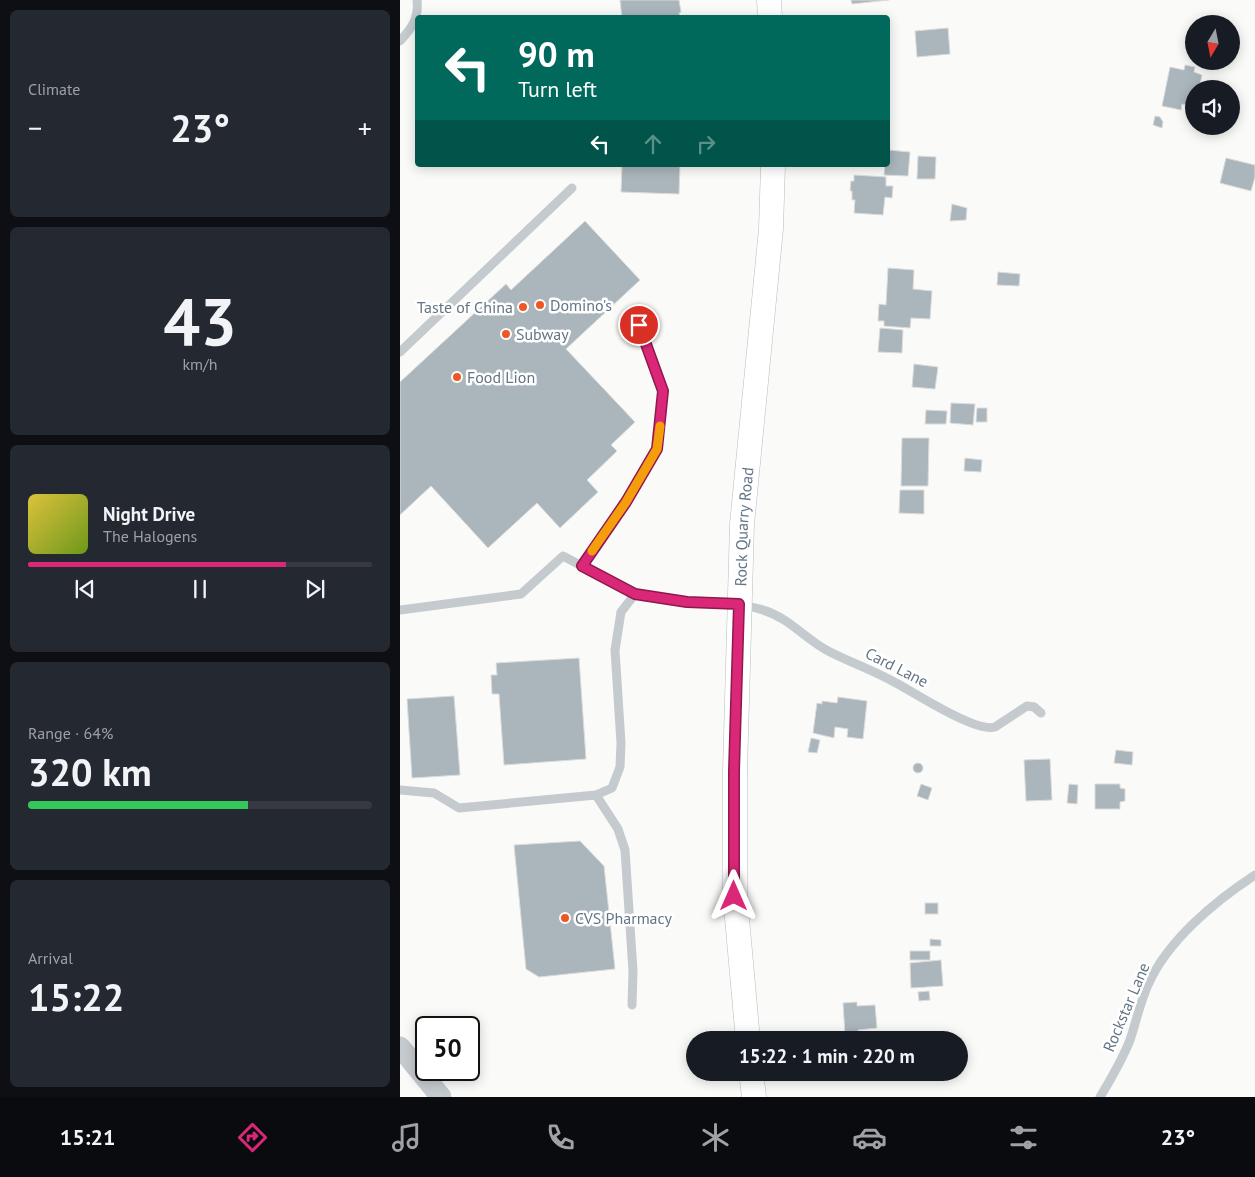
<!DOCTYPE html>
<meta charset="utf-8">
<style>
body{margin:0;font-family:"PT Sans",sans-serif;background:#242831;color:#f1f3f6;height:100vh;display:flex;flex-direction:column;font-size:19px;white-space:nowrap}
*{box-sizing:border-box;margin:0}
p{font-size:16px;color:#9ea1a6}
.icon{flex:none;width:28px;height:28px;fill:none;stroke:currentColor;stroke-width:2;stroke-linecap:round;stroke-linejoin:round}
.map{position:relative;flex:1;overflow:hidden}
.details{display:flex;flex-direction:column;gap:10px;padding:10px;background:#0d0f14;width:400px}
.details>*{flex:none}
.hud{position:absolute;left:15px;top:15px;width:475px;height:152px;border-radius:5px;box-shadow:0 2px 12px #0003;background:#00695c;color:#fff;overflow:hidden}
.needle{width:32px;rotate:190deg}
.controls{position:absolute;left:785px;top:15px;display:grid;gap:10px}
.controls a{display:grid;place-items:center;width:55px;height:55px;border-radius:50%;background:#171b24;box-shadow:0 2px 12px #0003;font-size:25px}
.speed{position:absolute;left:15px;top:1016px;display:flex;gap:10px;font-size:25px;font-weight:700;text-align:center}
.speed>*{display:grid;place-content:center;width:65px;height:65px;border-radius:50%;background:#171b24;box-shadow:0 2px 12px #0003;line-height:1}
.speed .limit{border:2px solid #111;border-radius:8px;background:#fff;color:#111}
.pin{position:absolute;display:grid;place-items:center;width:42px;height:42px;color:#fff;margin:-21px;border:2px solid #fff;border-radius:50%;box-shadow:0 1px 5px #0007}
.me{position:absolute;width:55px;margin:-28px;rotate:0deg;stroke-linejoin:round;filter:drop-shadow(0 0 4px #0008)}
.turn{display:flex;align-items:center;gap:18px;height:105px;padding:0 20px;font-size:22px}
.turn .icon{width:65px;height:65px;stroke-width:2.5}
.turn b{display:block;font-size:35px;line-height:42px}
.lanes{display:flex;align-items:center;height:48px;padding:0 20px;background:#0003;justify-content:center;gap:25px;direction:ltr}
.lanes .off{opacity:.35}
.big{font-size:38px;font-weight:700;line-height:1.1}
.details .card{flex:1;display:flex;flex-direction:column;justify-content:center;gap:8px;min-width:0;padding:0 18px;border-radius:8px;background:#242831}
.details .dial{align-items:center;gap:0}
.dial b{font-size:65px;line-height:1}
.song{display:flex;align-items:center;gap:15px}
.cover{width:60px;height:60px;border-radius:8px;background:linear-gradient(135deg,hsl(50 70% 55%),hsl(80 70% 35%))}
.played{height:5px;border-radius:2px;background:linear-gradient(90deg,#db2777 75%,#363941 75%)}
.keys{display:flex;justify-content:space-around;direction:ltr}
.heat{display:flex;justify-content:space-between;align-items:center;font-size:28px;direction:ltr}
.charge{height:8px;border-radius:4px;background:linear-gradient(90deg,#34c759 64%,#363941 0)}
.trip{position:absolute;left:286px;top:1031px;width:282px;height:50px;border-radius:25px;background:#171b24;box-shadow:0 2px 12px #0003;font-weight:700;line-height:50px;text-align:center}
.tabs{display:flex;height:80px;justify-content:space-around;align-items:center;background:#090b0e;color:#9ea1a6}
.tabs .icon{width:35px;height:35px}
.tabs .current{color:#db2777}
.tabs b{font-size:22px;color:#f1f3f6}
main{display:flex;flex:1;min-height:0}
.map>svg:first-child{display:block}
</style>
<main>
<section class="details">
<div class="card"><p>Climate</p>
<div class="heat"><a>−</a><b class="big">23°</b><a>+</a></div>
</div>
<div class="card dial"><b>43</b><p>km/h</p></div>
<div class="card">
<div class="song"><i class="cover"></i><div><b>Night Drive</b><p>The Halogens</p></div></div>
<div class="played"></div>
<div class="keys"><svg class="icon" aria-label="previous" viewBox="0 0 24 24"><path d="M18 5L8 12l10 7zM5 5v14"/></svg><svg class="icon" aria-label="pause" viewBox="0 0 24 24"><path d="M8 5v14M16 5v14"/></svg><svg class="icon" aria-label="next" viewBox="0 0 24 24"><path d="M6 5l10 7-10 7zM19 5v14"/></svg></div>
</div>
<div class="card"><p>Range · 64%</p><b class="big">320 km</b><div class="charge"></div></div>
<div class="card"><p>Arrival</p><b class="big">15:22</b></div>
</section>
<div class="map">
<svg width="855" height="1097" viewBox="0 0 855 1097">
<rect width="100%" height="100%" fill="#fafaf8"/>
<!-- building -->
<g fill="#abb5bc" stroke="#dcdcda">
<path d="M 220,0 L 279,0 L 281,12 L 279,13 L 280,18 L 222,18 Z"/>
<path d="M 451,0 L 489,0 L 452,4 Z"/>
<path d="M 548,28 L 550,54 L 517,57 L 515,31 Z"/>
<path d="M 785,65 L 795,67 L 794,72 L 802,75 L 799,89 L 794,89 L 794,106 L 782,104 L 781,110 L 762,106 L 770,67 L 784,70 Z"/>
<path d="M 755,116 L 760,117 L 763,122 L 762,128 L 753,125 Z"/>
<path d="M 488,150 L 510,152 L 508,176 L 484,175 L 485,165 L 488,165 Z"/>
<path d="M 518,156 L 536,157 L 535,179 L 517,179 Z"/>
<path d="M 826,158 L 855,165 L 855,177 L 851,191 L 820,183 Z"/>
<path d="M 222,165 L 280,165 L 279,194 L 221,192 Z"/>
<path d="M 454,175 L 486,177 L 486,186 L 493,186 L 492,198 L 485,197 L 483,215 L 454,213 L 455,200 L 452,200 L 452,191 L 450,191 L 451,181 L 454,181 Z"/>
<path d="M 552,204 L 567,208 L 566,220 L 550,221 Z"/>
<path d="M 185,221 L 240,280 L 166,349 L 235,422 L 211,445 L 217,451 L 187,480 L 198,492 L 160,528 L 137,503 L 88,548 L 31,486 L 0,515 L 0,382 L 106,284 L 111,290 Z"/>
<path d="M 488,268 L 514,270 L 513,289 L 532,291 L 530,319 L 511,318 L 510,328 L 484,326 L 484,321 L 478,321 L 479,304 L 486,305 Z"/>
<path d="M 598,272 L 620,274 L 619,286 L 597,285 Z"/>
<path d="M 480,328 L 503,330 L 502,353 L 478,352 Z"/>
<path d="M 514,364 L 538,367 L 535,389 L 512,387 Z"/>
<path d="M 551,403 L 575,404 L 573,425 L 550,423 Z"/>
<path d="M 577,408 L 587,408 L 587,422 L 576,422 Z"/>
<path d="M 526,410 L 547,411 L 546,424 L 525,424 Z"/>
<path d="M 502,438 L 529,438 L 528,486 L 501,486 Z"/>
<path d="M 565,458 L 582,460 L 581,472 L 564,471 Z"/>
<path d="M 500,490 L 524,490 L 524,514 L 499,513 Z"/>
<path d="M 179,658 L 186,759 L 104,765 L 99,694 L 92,694 L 91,675 L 97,675 L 96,663 Z"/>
<path d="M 54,696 L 60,775 L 12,778 L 7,699 Z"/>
<path d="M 438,697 L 467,701 L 463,739 L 447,737 L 448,729 L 435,727 L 434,738 L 413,733 L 417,703 L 422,704 L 422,701 L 437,703 Z"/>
<path d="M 411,738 L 420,740 L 417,753 L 408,752 Z"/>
<path d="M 716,750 L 733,752 L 732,765 L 714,763 Z"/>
<path d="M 650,759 L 652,800 L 626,801 L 624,760 Z"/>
<circle cx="518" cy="768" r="5"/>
<path d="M 521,784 L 532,788 L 528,800 L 517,796 Z"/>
<path d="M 669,784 L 678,785 L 677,804 L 667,803 Z"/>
<path d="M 695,784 L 720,784 L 720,788 L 725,789 L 725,801 L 720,802 L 720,809 L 695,809 Z"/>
<path d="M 180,841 L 204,866 L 215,969 L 139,977 L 126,969 L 114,845 Z"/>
<rect x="525" y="903" width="13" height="11"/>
<path d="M 530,939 L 541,940 L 541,946 L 530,946 Z"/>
<rect x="510" y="951" width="20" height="9"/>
<path d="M 541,960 L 543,986 L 511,988 L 510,963 Z"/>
<path d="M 529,991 L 530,1000 L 519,1001 L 518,992 Z"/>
<path d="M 457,1002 L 457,1006 L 475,1005 L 477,1028 L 458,1030 L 458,1034 L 445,1035 L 443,1003 Z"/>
</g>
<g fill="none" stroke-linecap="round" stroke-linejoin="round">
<!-- secondary casing -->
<g stroke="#b7bdc3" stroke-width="25">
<g id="secondary">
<path d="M 369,0 L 370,18"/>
<path id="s1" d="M 348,1040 L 335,896 L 335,771 L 342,524 L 371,229 L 373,165"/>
<path d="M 351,1072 L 354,1097"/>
</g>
</g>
<!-- service -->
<g stroke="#c5cace" stroke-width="9">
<path d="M 0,41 C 12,28 19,18 17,0"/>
<path d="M 0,352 L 172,188"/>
<path d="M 182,566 L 226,502 L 257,449 L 263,391 L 239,325"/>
<path d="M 0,610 L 121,594 L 163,556 L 235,594"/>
<path d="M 0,790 L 34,793 L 59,808 L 196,795 L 212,788 L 220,767 L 221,743 L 215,650 L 221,612 L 235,594 C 252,596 270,600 288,602 C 313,604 338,602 363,610 C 390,618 406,640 430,652 C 452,663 475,671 496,683 C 515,693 576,733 595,727 L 627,706 L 634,707 L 641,713"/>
<path d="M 196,795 L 218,829 L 225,850 L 233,971 L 232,1005"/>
<path d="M 700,1097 C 711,1079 722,1060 730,1040 C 736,1022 740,1003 748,985 C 767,941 815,901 855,875"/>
</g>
<!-- tertiary -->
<path stroke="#c5cace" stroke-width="21" d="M 0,1047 L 41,1097"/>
<!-- secondary -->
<use href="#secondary" stroke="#fff" stroke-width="24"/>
</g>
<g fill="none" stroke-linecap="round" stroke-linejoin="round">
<!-- route casing -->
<g stroke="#8e194d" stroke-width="12">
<path id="route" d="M 239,325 L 263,391 L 257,449 L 226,502 L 182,566 L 235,594 L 287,602 L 339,604 L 334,771 L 334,896"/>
</g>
<!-- route -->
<use href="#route" stroke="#db2777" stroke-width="9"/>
<!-- slow -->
<path stroke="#f59e0b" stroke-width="9" d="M 192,551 L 226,502 L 257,449 L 260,426"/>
</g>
<!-- markers -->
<g fill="#ee5724" stroke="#fff" stroke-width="2">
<circle cx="140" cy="305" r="5"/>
<circle cx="123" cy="307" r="5"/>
<circle cx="106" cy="334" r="5"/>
<circle cx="57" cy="377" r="5"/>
<circle cx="165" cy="918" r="5"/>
</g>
<g text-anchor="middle" stroke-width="5" stroke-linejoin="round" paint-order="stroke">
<!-- poi labels -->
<g font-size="16" fill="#637585" stroke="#fff" text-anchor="start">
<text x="150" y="311">Domino's</text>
<text x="113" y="313" text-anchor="end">Taste of China</text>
<text x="116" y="340">Subway</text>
<text x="67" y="383">Food Lion</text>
<text x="175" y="924">CVS Pharmacy</text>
</g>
<!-- street labels -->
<g font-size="16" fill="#637585" stroke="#fff">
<text dy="6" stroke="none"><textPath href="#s1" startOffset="514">Rock Quarry Road</textPath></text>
<text transform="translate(497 667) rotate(27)" y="6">Card Lane</text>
<text transform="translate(726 1007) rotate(-67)" y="6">Rockstar Lane</text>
</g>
</g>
</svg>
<div class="controls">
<a><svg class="needle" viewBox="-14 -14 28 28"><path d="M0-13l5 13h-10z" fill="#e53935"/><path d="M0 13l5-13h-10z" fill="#9ea1a6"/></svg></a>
<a><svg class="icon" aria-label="sound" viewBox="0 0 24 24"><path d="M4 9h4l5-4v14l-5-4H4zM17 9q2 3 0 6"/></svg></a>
</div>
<div class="speed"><div class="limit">50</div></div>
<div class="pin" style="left:239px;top:325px;background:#d93025"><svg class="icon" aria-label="arrive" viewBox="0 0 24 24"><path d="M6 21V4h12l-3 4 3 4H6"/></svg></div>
<svg class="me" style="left:334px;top:896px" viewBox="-20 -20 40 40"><path d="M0-17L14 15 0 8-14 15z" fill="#db2777" stroke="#fff" stroke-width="4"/></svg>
<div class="trip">15:22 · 1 min · 220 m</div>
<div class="hud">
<div class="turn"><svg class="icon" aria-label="left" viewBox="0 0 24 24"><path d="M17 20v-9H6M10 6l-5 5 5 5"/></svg><div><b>90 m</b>Turn left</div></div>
<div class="lanes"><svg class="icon" aria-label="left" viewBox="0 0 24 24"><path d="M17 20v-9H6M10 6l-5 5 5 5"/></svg><svg class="icon off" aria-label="ahead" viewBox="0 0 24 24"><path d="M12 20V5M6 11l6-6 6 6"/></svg><svg class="icon off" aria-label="right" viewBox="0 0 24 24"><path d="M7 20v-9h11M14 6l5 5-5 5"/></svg></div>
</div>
</div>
</main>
<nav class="tabs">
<b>15:21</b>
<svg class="icon current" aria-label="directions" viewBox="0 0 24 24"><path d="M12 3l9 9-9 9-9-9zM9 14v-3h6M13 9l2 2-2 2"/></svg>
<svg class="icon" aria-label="music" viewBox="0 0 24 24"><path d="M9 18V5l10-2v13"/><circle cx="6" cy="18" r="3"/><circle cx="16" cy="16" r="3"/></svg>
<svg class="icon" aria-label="phone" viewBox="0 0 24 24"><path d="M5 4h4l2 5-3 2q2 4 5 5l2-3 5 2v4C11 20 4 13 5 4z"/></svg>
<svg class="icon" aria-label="climate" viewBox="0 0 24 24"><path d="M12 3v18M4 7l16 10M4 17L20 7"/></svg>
<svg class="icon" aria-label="car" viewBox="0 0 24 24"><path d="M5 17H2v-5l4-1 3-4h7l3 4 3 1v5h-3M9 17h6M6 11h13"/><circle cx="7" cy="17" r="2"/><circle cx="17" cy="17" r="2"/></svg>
<svg class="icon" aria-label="filters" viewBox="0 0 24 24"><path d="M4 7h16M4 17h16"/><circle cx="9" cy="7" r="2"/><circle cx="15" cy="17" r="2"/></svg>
<b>23°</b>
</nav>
